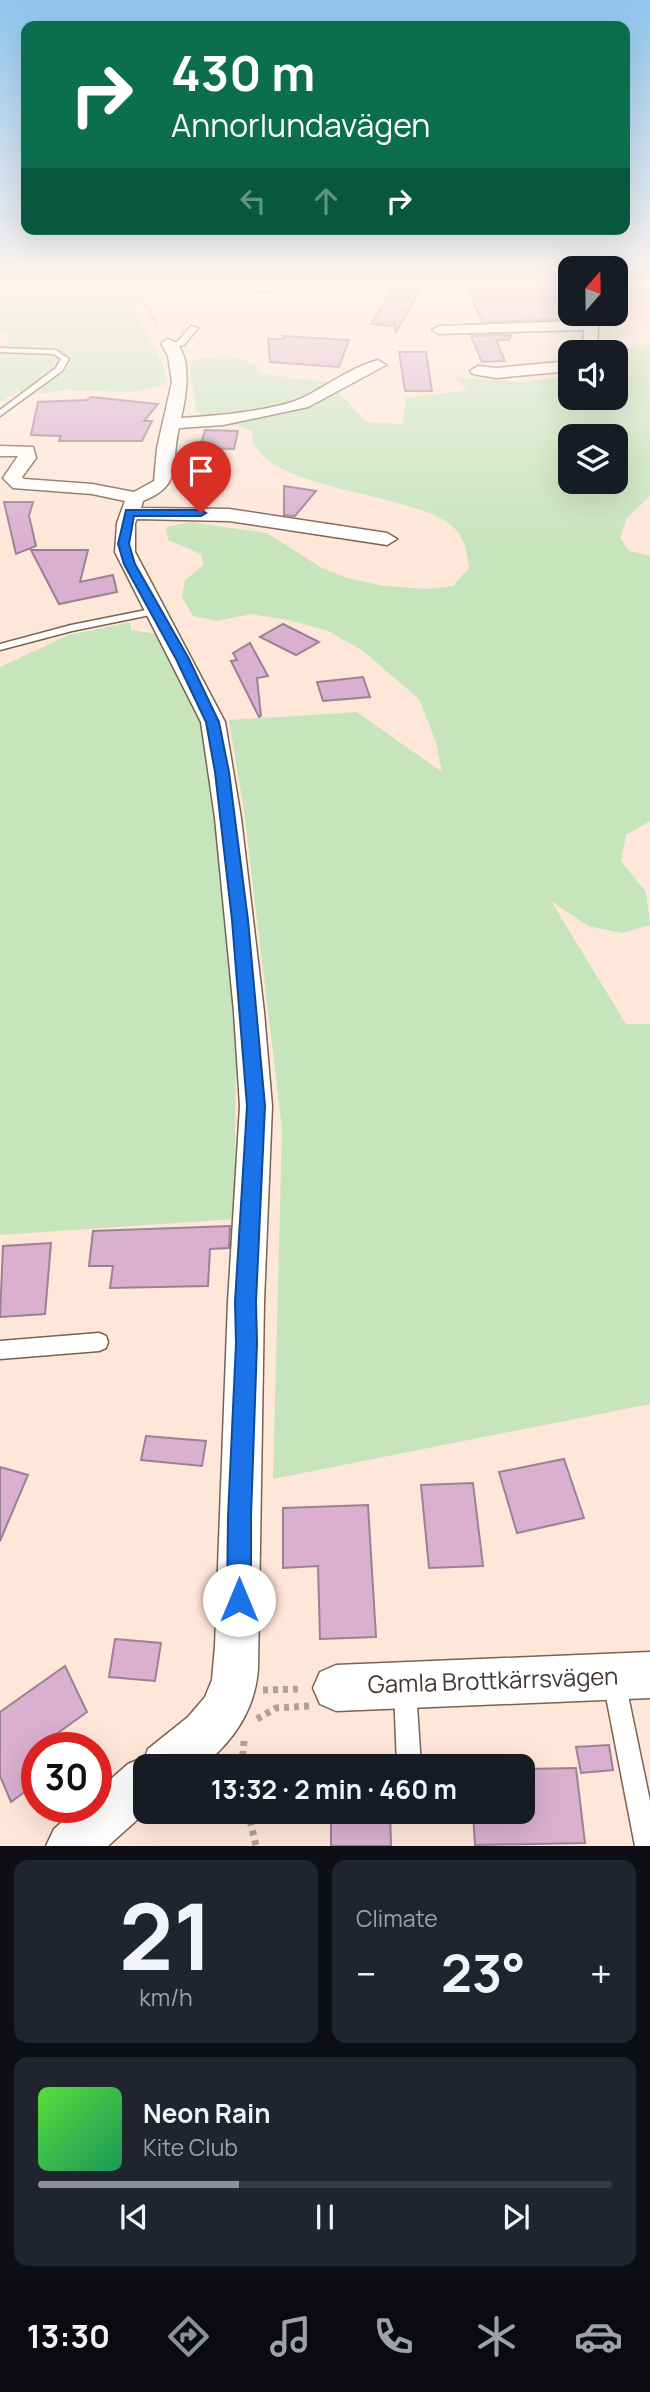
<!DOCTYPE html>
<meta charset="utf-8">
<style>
body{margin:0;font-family:Manrope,sans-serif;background:#20242c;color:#f1f3f6;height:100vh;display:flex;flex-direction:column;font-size:26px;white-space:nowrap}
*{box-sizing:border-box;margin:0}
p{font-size:23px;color:#9ea1a6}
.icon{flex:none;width:38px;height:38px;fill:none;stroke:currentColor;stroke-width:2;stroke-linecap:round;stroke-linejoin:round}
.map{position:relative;height:1846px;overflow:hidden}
.drawer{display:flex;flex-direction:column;gap:14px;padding:14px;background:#0d0f14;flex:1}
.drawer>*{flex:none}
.guide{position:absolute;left:21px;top:21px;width:609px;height:214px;border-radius:14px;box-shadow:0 7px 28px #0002;background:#0b6e4f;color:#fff;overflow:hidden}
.needle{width:46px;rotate:20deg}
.tools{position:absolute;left:558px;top:256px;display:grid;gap:14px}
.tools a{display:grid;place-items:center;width:70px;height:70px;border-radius:14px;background:#171b24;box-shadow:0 7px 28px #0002;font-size:35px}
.speed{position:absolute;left:21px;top:1732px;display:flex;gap:14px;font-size:35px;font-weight:700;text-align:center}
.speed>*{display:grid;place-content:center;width:91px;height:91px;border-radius:50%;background:#171b24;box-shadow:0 7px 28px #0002;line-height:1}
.speed .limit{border:10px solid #d22;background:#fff;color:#111}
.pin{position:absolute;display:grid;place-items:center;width:60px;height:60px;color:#fff;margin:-72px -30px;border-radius:50% 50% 50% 0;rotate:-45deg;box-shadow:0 0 7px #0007}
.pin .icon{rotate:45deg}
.me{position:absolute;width:77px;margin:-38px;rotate:0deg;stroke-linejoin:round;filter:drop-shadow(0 0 5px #0008)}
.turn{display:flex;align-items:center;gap:24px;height:147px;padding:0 35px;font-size:32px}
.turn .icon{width:91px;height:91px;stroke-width:2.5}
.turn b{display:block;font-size:49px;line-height:60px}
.lanes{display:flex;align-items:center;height:66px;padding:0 35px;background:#0003;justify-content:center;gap:35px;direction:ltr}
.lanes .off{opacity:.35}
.big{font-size:52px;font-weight:700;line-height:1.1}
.drawer .widget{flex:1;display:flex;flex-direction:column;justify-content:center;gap:10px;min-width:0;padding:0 24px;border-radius:14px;background:#20242c}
.drawer .dial{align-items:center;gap:0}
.dial b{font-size:91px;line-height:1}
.song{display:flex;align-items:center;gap:21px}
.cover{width:84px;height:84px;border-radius:10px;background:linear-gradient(135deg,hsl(110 70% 55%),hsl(150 70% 35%))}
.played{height:7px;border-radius:4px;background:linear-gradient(90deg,#8c9099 35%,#363941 35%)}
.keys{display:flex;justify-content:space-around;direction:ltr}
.heat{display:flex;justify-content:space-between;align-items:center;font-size:38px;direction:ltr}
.drawer .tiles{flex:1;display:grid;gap:14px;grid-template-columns:1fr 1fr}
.widget:last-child{grid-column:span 2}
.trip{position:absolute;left:133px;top:1754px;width:402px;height:70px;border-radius:14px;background:#171b24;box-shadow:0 7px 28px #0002;font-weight:700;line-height:70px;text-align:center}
.dock{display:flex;height:112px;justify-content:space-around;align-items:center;background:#090b0e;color:#9ea1a6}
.dock .icon{width:49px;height:49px}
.dock .on{color:#8c9099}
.dock b{font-size:32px;color:#f1f3f6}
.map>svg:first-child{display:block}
</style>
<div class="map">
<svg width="650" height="1846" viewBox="0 0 650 1846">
<rect width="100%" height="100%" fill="#fee7d9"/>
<!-- green -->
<g fill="#c6e5bc" fill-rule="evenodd">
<path d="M 0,284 L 126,284 C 131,293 131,303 135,312 C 146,336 165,357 167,384 L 133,392 L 67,390 L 44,393 L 19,391 L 0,402 L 0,354 L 5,352 L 9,336 L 0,332 Z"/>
<path d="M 624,345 L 650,345 L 650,496 L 627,518 L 620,538 L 629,551 L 650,556 L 650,821 L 626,835 L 621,861 L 646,892 L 650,925 L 622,933 L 588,926 L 551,901 L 626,1024 L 650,1024 L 650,1404 L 273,1479 L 282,1128 L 244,811 L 229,720 L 357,712 L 442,772 L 436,742 L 419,699 L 362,650 L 326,630 L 288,620 L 250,614 L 218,621 L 193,616 L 182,597 L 185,580 L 204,565 L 201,554 L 168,540 L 166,527 L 190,522 L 267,533 L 320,567 L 347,578 L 384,586 L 427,589 L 453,586 L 469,568 C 467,552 466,541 455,529 C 420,490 252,493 252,431 L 204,416 L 196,410 L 190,371 L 193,361 C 218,354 234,355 257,365 L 260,374 L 328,382 L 367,422 L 402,424 L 406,398 L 467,390 L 454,377 L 522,382 L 570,376 L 570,397 L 616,397 L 616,352 L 609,352 ZM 570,436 L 616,436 L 616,481 L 570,481 Z"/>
<path d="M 131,622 L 131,630 L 156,634 L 203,721 L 236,990 L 235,1219 L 0,1235 L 0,667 L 69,635 Z"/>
</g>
<!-- building -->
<g fill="#daafd0" stroke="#9a8294" stroke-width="2">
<path d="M 538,284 L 542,290 L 550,289 L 565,316 L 562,316 L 563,319 L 482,322 L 467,286 Z"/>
<path d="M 422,286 L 396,332 L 394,323 L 392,326 L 371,324 L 394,287 Z"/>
<path d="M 511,335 L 509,340 L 496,340 L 505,361 L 482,362 L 471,336 Z"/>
<path d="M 283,336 L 349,340 L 339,367 L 270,362 L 268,339 L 284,339 Z"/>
<path d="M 399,352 L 426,352 L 432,391 L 405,391 Z"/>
<path d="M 91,397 L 158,404 L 144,421 L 152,421 L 142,441 L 59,441 L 61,436 L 31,435 L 38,402 L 87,400 Z"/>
<path d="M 205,430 L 238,431 L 234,449 L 200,448 Z"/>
<path d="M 284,486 L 316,491 L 295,516 L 284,515 Z"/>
<path d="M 4,502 L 33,502 L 29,516 L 36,546 L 16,554 Z"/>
<path d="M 31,550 L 88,550 L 80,582 L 113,575 L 117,592 L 59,604 Z"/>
<path d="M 283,624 L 319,642 L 296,655 L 260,637 Z"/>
<path d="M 250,643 L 268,676 L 257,678 L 261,716 L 259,717 L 231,661 L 237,660 L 233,653 Z"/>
<path d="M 363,677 L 370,697 L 323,701 L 317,682 Z"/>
<path d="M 230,1226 L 229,1248 L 210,1249 L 208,1286 L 110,1288 L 113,1266 L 89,1266 L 93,1231 Z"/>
<path d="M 51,1243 L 45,1314 L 0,1317 L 3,1246 Z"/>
<path d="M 146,1436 L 206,1441 L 202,1466 L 141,1460 Z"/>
<path d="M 564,1459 L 584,1518 L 517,1533 L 499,1472 Z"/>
<path d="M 0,1467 L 28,1475 L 0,1541 Z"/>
<path d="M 473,1483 L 483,1566 L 429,1568 L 421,1485 Z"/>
<path d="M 368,1505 L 376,1637 L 320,1639 L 318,1566 L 283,1568 L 283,1508 Z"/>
<path d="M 115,1639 L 161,1643 L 155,1681 L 109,1677 Z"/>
<path d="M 65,1666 L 87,1712 L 51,1738 L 56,1748 L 37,1748 L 37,1783 L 11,1802 L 0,1776 L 0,1712 Z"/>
<path d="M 609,1745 L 613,1770 L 581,1773 L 576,1747 Z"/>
<path d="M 576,1768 L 585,1843 L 475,1845 L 473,1811 L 523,1811 L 523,1769 Z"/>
<path d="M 331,1811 L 390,1811 L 391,1846 L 331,1846 Z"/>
</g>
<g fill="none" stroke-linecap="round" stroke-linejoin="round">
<!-- service casing -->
<g stroke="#7a6252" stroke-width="3">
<g id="service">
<path d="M 191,326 L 198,328 L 184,345 L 168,349 L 168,345 L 178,341 Z"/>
<path d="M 0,348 L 56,350 L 69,359 L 62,371 L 0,416 L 0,410 L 56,368 L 61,359 L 54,354 L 0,352 Z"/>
<path d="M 156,608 L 161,611 L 160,613 L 72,631 L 0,650 L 0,644 L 71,625 Z"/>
<path d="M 99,1333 L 106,1336 L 108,1342 L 106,1348 L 99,1351 L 0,1359 L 0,1341 Z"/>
<path d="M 614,1670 L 622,1673 L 625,1681 L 650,1801 L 650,1846 L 635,1846 L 603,1681 L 606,1673 Z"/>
<path d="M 405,1679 L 413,1682 L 416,1690 L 421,1766 L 397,1766 L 394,1690 L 397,1682 Z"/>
</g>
</g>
<!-- minor casing -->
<g stroke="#7a6252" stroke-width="3">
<g id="minor">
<path d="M 202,284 L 347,284 L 341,288 L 259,291 L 208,288 Z"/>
<path d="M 559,284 L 570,284 L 570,295 L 565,294 Z"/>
<path d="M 579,313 L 593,313 L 598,325 L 597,352 L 583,352 L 584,330 L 439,334 L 432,330 L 439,326 L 582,321 Z"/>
<path d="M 168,339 C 195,347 186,398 181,418 C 212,416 272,411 300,399 C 326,387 349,368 378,360 L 386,365 L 308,407 L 223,425 L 179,428 C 170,464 184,485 143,501 L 141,508 L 229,509 L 387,533 L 397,539 L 387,545 L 229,521 L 137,519 L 135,523 L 135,552 L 225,722 L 241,818 L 264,1012 L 272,1106 L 264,1302 L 258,1669 C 255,1710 234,1740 203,1766 L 145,1766 L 147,1811 L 108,1846 L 46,1846 L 54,1829 L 78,1808 L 96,1808 L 96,1792 L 128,1764 L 145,1757 L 148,1749 L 188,1717 L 205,1697 L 212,1680 L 215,1646 L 228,1302 L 240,1106 L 234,1012 L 215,818 L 201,722 L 115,552 L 117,523 L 125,501 L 92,494 L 13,488 L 3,478 L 18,456 L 0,456 L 0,446 L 33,447 L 36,458 L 22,477 L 24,479 L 92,484 L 134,492 L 154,481 L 157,448 L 172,382 L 168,356 L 161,343 Z"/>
<path d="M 570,361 L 570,371 L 496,378 L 473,374 L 470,371 L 478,366 L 496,368 Z"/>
<path d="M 650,1652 L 650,1698 L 336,1711 L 320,1704 L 313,1688 L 320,1672 L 336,1665 Z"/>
</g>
</g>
<!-- path-far1 -->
<path stroke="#b3a095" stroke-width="2.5" stroke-dasharray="2 2" stroke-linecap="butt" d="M 132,284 L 161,331"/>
<!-- path -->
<g stroke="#b3a095" stroke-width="7" stroke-dasharray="5 5" stroke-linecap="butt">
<path d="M 263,1690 L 303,1689"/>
<path d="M 257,1719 L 276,1708 L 309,1706"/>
<path d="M 242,1766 L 244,1741"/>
<path d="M 248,1811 L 256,1846"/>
</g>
<!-- service -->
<use href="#service" fill="#fff" fill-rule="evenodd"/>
<!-- minor -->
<use href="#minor" fill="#fff" fill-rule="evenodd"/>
</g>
<!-- sky -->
<linearGradient id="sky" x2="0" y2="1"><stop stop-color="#8ec5ee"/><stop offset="0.52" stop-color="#fff4ee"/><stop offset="1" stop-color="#fff4ee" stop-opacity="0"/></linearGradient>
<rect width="650" height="543" fill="url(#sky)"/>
<!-- route -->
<path fill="#1a73e8" stroke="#114b97" stroke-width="2" d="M 126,510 L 201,510 L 206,513 L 201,516 L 134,516 L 129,544 L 135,564 L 189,659 L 219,722 L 229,772 L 248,920 L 265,1106 L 256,1302 L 257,1343 L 251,1517 L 251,1600 L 248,1609 L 239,1613 L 230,1609 L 227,1600 L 228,1517 L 236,1343 L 235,1302 L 247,1106 L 232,920 L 215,772 L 206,722 L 176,659 L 124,564 L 118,544 Z"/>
<g text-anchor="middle" stroke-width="5" stroke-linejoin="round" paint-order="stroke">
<!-- near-street labels -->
<g font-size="24" fill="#433831" stroke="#fff">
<text transform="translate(493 1681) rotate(-2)" y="8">Gamla Brottkärrsvägen</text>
</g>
</g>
</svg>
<div class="tools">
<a><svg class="needle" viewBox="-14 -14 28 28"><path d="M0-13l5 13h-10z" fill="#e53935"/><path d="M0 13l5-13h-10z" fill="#9ea1a6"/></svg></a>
<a><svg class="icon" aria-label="sound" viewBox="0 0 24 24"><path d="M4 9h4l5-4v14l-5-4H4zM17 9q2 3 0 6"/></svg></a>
<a><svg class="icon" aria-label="layers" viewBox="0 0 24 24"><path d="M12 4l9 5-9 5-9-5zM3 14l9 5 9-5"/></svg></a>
</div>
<div class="speed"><div class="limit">30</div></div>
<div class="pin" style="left:201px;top:513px;background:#d93025"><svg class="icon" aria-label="arrive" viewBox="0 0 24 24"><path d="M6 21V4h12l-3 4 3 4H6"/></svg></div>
<svg class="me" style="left:239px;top:1600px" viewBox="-20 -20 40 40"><circle r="19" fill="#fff"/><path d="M0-13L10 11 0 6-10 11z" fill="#1a73e8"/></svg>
<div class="trip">13:32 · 2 min · 460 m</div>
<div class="guide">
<div class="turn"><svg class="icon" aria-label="right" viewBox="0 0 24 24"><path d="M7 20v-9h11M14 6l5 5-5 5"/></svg><div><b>430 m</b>Annorlundavägen</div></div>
<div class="lanes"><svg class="icon off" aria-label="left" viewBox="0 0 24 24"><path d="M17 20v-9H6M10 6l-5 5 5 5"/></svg><svg class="icon off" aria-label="ahead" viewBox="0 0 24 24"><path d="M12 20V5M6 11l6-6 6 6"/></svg><svg class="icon" aria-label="right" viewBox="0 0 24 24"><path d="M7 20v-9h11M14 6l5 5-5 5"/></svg></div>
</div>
</div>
<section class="drawer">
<div class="tiles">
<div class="widget dial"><b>21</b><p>km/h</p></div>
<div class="widget"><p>Climate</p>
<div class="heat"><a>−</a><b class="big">23°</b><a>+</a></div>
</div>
<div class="widget">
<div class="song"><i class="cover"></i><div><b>Neon Rain</b><p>Kite Club</p></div></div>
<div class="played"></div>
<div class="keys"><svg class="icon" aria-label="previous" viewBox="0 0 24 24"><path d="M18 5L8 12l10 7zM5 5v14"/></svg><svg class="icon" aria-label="pause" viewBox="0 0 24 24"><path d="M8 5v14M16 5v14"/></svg><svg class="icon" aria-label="next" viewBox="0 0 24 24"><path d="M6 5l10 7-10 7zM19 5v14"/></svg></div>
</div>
</div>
</section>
<nav class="dock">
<b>13:30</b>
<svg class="icon on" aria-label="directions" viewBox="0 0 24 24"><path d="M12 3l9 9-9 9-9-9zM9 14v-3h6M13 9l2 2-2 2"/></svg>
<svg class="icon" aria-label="music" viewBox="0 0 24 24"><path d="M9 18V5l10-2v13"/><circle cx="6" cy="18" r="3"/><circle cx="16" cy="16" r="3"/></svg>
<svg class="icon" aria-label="phone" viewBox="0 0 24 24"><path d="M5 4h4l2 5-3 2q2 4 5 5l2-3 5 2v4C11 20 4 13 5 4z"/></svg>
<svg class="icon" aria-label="climate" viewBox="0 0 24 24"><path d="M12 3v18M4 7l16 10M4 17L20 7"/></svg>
<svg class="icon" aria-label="car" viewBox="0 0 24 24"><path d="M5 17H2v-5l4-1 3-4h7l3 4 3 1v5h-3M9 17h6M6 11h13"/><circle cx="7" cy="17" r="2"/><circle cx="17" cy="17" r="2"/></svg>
</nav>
